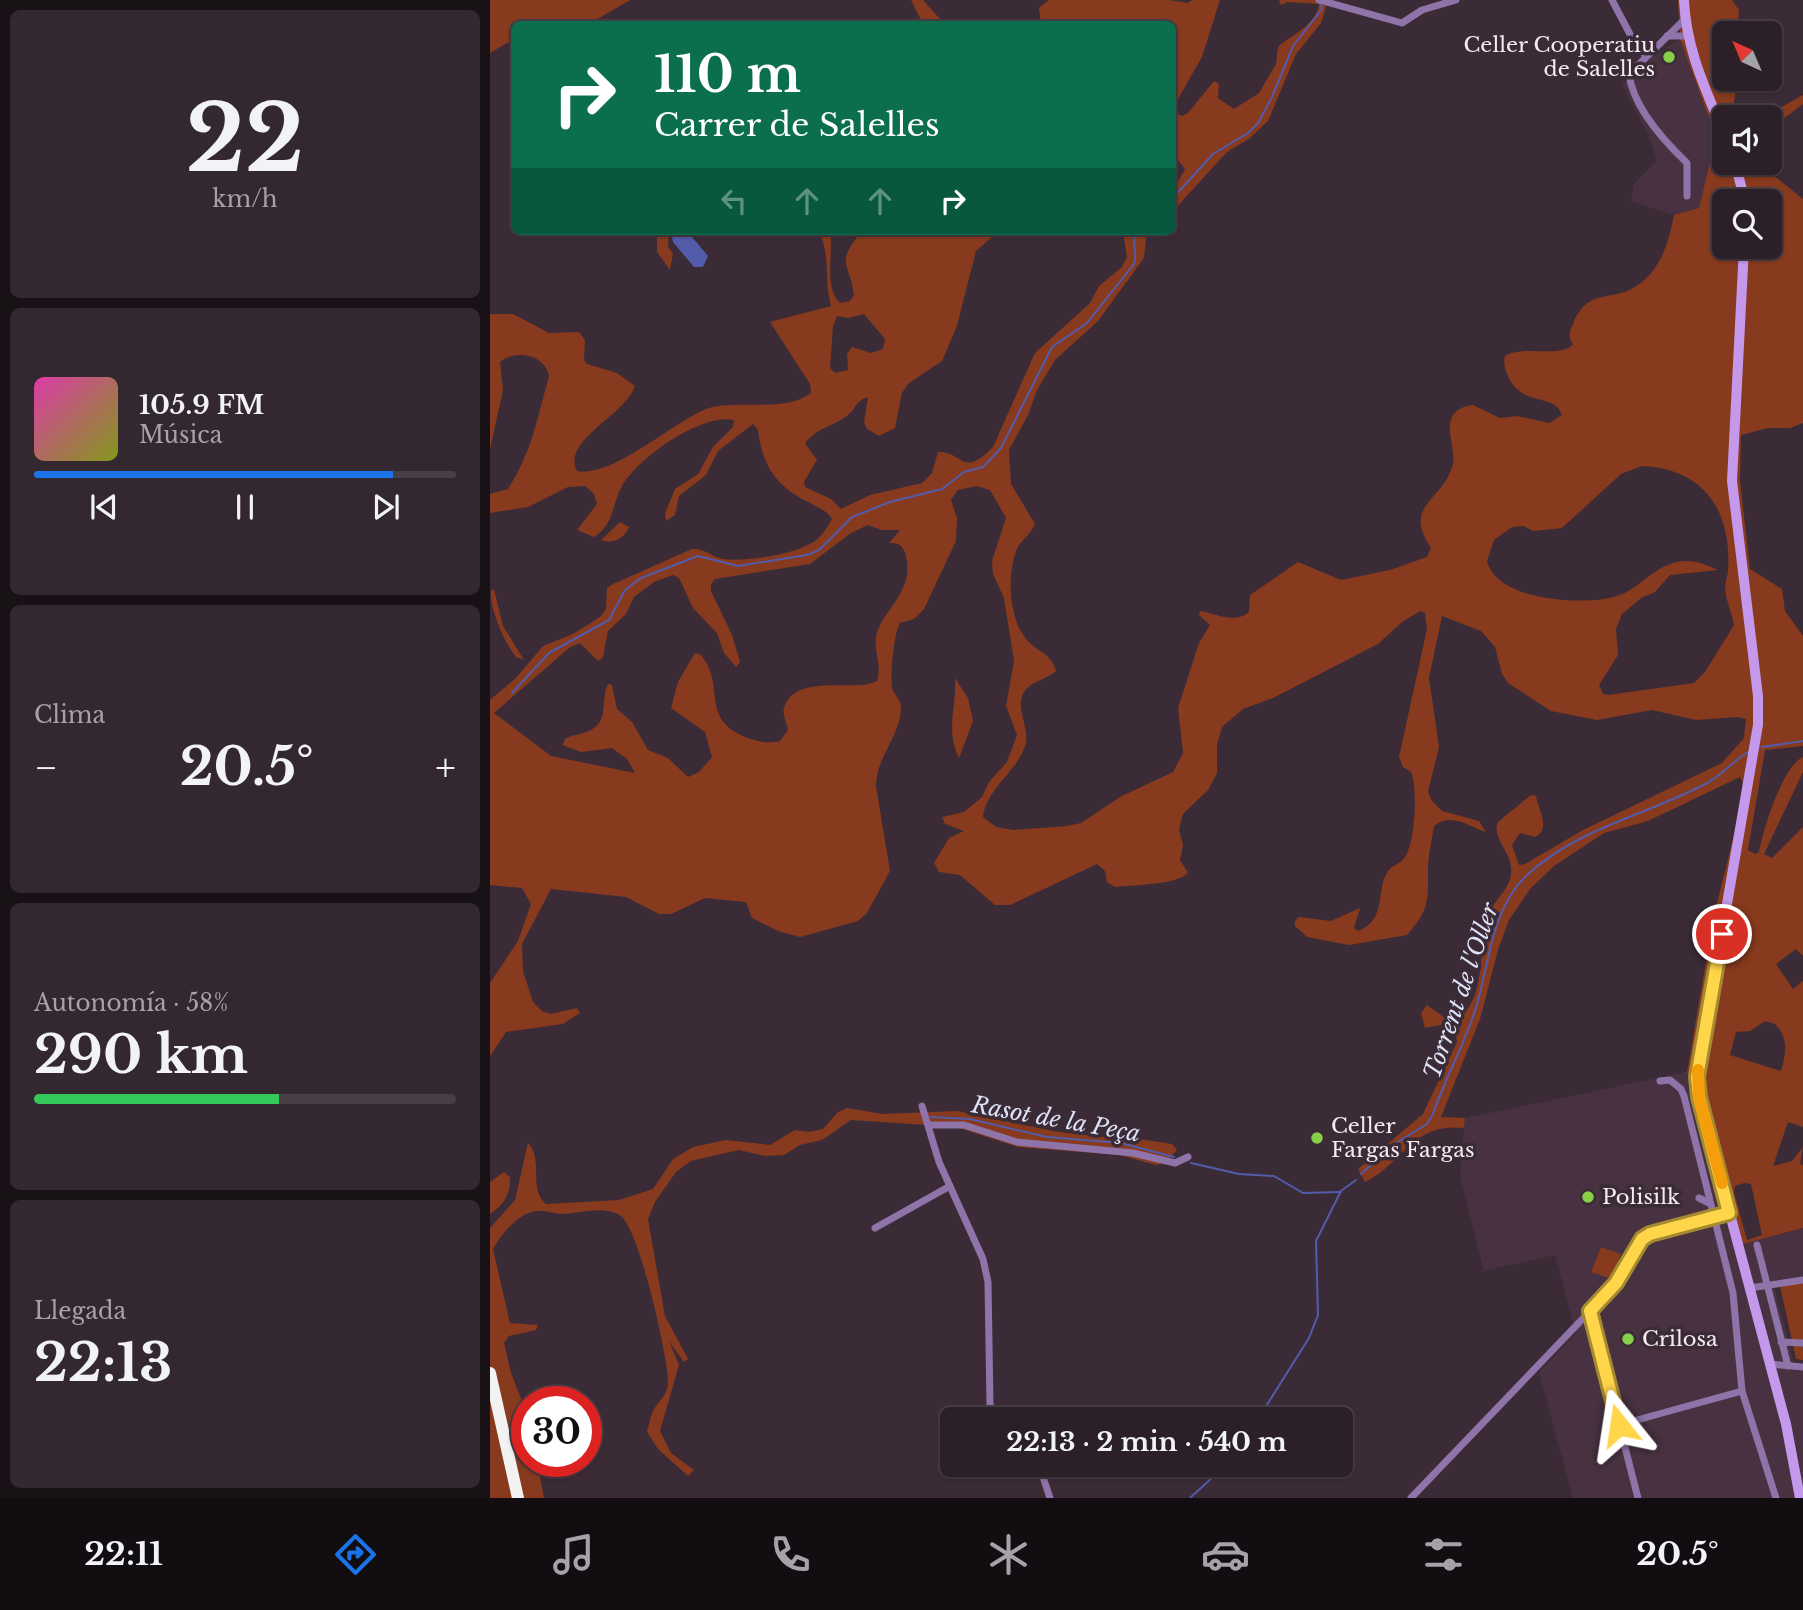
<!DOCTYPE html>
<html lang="es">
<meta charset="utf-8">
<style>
body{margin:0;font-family:"Libre Baskerville",serif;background:#342830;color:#f1f3f6;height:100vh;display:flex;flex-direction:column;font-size:26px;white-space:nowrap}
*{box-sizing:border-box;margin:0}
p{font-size:23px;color:#a6a3a8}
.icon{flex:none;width:38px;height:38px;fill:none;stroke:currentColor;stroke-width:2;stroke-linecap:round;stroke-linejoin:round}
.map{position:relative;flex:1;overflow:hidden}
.drawer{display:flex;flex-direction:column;gap:10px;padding:10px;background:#181216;width:490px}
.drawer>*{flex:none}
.banner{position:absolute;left:21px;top:21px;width:665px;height:214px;border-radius:10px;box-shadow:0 2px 5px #0004,0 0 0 2px #483e45;background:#0b6e4f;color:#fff;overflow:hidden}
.needle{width:46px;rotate:316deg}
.controls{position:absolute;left:1222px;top:21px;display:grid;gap:14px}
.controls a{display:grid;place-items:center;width:70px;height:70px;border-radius:10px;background:#2c2028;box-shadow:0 2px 5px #0004,0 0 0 2px #483e45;font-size:35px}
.speed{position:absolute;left:21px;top:1386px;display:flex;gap:14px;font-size:35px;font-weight:700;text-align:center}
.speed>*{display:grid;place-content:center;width:91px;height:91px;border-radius:50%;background:#2c2028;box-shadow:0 2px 5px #0004,0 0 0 2px #483e45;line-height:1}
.speed .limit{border:10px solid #d22;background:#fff;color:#111}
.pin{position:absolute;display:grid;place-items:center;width:60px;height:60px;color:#fff;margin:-30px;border:4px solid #fff;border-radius:50%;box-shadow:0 2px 7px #0007}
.me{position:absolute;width:77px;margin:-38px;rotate:345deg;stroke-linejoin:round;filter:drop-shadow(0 0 5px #0008)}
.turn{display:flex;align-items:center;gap:24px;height:147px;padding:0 28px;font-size:32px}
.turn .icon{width:91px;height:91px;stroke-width:2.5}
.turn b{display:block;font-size:49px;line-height:60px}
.lanes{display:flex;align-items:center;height:66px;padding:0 28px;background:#0003;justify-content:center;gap:35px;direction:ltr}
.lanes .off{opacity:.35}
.big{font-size:52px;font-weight:700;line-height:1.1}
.drawer .card{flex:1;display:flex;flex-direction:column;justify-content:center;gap:10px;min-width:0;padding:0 24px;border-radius:10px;background:#342830}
.drawer .dial{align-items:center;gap:0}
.dial b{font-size:91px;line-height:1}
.song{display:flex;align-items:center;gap:21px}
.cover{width:84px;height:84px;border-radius:10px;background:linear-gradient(135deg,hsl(320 70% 55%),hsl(70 70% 35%))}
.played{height:7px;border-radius:4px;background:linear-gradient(90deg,#1a73e8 85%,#483e45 85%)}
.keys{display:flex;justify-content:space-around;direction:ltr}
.heat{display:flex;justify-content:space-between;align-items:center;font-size:38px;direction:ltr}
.charge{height:10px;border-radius:5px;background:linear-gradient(90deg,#34c759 58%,#483e45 0)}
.trip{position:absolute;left:450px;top:1407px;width:413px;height:70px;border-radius:10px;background:#2c2028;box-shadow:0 2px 5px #0004,0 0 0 2px #483e45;font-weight:700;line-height:70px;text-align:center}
.menu{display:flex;height:112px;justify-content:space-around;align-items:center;background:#120d10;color:#a6a3a8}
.menu .icon{width:49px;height:49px}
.menu .selected{color:#1a73e8}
.menu b{font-size:32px;color:#f1f3f6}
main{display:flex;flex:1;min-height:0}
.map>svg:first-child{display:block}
</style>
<main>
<section class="drawer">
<div class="card dial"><b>22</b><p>km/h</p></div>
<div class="card">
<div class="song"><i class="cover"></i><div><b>105.9 FM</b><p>Música</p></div></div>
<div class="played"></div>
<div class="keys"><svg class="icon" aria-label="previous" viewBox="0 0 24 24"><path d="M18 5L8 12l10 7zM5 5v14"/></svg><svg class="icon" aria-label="pause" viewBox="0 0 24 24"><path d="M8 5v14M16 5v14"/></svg><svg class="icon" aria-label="next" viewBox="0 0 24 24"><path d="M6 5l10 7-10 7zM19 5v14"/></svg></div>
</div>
<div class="card"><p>Clima</p>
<div class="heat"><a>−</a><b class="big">20.5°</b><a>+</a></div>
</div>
<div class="card"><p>Autonomía · 58%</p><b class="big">290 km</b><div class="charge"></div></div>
<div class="card"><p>Llegada</p><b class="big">22:13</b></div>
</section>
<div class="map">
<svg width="1313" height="1498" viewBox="0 0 1313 1498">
<rect width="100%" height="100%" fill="#3b2b36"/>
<!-- built -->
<g fill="#483241">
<path d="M 1190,39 L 1226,138 L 1209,208 L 1184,215 L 1141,201 L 1144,184 L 1167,160 L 1158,134 L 1132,84 L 1159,59 Z"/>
<path d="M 1197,1072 L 1245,1245 L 1313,1228 L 1313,1276 L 1283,1282 L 1304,1363 L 1313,1364 L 1313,1498 L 1083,1498 L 1049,1372 L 1086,1333 L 1065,1255 L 994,1271 L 970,1177 L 975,1118 Z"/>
</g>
<!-- green -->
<g fill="#873a1e" fill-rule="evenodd">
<path d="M 0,0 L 140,0 L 99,24 L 24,24 L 24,39 L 0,53 Z"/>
<path d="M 421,0 L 433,0 L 451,20 L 495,24 L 433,24 Z"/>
<path d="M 559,0 L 679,0 L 698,3 L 702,0 L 730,0 L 712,57 L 684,106 L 685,113 L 692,116 L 698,113 L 724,81 L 729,84 L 728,98 L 744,109 L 769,93 L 786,64 L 788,47 C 802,34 826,26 829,4 L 797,2 L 791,5 L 789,0 L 832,0 L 836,7 L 831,23 L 806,54 L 778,121 L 760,138 L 737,152 L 683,211 L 683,191 L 695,169 L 683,154 L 682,24 L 551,24 L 549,8 Z"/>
<path d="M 1188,0 L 1242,0 L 1249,10 L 1247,33 L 1234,33 L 1234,79 L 1248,79 L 1244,102 L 1253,117 L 1234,117 L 1234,163 L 1268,163 L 1313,199 L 1313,423 L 1300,428 L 1278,428 L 1251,435 L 1250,481 L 1260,569 L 1292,589 L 1295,611 L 1313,636 L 1313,746 L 1275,750 L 1258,850 L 1265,854 L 1269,852 C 1273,830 1293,765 1313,757 L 1313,772 L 1274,854 L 1282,858 L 1313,827 L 1313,956 L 1306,949 L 1286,964 L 1303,989 L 1313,981 L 1313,1127 L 1298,1122 L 1283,1166 L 1302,1161 L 1313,1147 L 1310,1164 L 1313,1165 L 1313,1228 L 1245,1246 L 1197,1072 L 1224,915 L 1246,827 L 1253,783 L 1250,777 L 1158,821 L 1114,833 L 1064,866 L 1040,889 L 1019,920 L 1008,950 L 990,1019 L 951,1117 L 975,1118 L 974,1128 C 922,1122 914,1163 875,1182 L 868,1169 L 933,1114 L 967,1042 L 965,1028 L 956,1024 L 935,1028 L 931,1013 L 937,1005 L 955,1018 L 966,1019 C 995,1004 990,952 994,924 C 998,903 1024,890 1021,867 C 1020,852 1001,835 1008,822 L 1041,795 L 1046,796 C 1049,811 1061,829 1045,837 L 1030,833 L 1022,845 L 1029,865 L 1035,864 L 1093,830 L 1232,763 L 1254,738 L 1256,719 L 1247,717 L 1206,720 L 1162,710 L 1107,720 L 1061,711 L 1018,683 L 1012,674 L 1005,647 L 991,631 L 952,616 L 939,678 L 949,747 L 938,792 L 942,801 L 952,811 L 989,821 L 996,832 C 981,828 962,811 944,826 C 942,840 938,856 938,870 C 938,902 939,910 917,935 L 859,945 L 817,937 L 805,926 L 805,921 L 809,917 L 841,921 L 870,908 L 864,928 L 868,931 C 898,919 885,890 898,871 C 902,865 911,864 915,857 C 925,843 928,788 921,772 L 913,767 L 909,757 L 937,629 L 935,613 L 930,611 L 912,622 L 888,644 L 783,698 L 753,709 L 732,727 L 727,745 L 727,773 L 718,790 L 693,814 L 689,830 L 693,845 L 690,860 L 698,873 C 686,885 643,885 625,887 L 617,882 L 615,871 L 607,864 L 520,905 L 505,905 L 470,875 L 449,872 L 444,863 L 459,838 L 474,831 L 455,824 L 452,817 L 474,812 L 492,797 L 499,782 L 517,762 L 527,735 L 516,706 L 524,661 L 514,598 L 503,574 L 502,561 L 516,518 L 500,490 L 487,486 L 468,490 L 461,500 L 467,518 L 466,541 L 434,609 L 424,619 L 410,623 C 404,631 400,677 402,688 C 404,695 411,699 411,707 C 411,736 386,757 386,786 L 400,871 L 377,913 L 368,921 L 310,937 L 288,931 L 262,918 L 256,902 L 215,898 L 181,914 L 169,914 L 136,897 L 61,889 L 32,944 L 33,971 L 43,1002 L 52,1011 L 60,1014 L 87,1008 L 90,1013 L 73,1024 L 16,1032 L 0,1056 L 0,983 L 28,941 L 41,904 L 32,888 L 0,885 L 0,700 L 26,678 L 53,646 L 83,634 L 110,617 L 116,609 L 117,588 L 123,584 L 202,549 C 215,548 222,557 233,559 C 256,562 307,554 325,541 C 333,535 337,527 342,519 C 337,510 328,508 320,503 C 287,487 272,466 268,430 L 263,424 L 228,451 L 216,475 L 189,496 L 185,515 L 176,521 L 175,513 L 185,489 L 208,474 L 223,447 L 243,427 L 244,420 C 211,413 148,458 132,486 C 122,504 124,525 104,537 L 87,530 L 107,504 L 104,494 L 95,486 L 78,487 L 38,507 L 0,513 L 0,494 L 18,489 C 41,454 48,416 59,376 C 55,354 25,349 10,362 L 13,390 L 0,449 L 0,314 L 23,314 L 59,333 L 89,332 L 95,340 L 94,360 L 97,364 L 127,373 L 145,386 C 135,416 71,440 87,471 C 122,478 182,423 216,409 C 245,398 294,414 321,393 L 320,384 L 280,322 L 341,306 C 334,282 341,251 328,231 L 340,231 C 344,251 333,288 350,303 L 360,301 L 364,295 C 360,262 344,265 372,231 L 509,231 L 486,251 L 467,326 L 452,361 L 419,383 L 412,393 L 405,428 L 389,436 L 377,429 L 374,422 L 378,397 C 364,402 368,406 358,415 C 343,427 329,426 315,443 L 327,460 L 314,482 L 315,487 L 341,499 L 351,509 L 380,495 L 432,483 L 442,473 L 448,452 C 473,451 472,479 503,447 L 545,353 L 600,303 L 609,286 L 632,267 L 637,257 L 633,231 L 657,231 L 654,258 L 608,321 L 565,360 L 547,390 L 538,415 L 519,450 L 521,484 L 545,524 C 541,535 530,540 526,551 C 517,576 518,624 541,644 C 551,653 563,656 566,671 C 556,680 541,681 534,692 C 524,707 541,729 535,746 C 526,773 497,788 493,817 L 506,827 L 523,830 L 577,826 L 591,823 L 630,797 L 683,772 L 693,753 L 688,708 L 709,643 L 720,625 L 709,615 L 710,611 C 727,614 745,624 759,612 L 760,595 L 808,562 L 851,580 L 900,570 L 937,557 L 941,548 C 911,504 955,501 963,463 C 967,447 944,410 983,405 L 1010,418 L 1027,416 L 1059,423 L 1072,415 C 1065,393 1033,407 1019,378 C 1015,370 1013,364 1015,356 C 1035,344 1071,359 1083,344 C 1078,337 1079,332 1083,324 C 1099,284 1125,305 1152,282 C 1172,266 1179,240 1184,215 L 1209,208 L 1226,137 L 1190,39 ZM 1234,201 L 1279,201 L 1279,247 L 1234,247 ZM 374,314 L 395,339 L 393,349 L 381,353 L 362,347 L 357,354 L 358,370 L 345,373 L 340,368 L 343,326 L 347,316 L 358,318 ZM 1152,466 C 1215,469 1242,511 1238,572 C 1237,578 1235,583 1235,588 C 1236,601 1242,613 1244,625 L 1215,672 L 1204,683 L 1118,695 L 1113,694 L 1109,685 L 1128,655 L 1126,629 L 1132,614 L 1151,598 L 1165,592 L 1180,575 L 1228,570 C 1214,564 1204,559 1187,562 C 1161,568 1150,589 1127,596 C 1096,606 1007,602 997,561 L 1004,540 L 1022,527 L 1033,526 L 1043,531 L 1072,528 L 1131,474 ZM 378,525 L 391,530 L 410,530 L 399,543 C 408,543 412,544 415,553 C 427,593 389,611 386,638 C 384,653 392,666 387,681 C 366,693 305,672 294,708 C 292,715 297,723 298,730 L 290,741 C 279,744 269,742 258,738 C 208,719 237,687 211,655 L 205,653 L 188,682 L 181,708 L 215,732 L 222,757 L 209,772 L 198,777 L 178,758 L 158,750 L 142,722 L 127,709 L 122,685 L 118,684 C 111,698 118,719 104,728 C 96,734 85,734 76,738 L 72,745 L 91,752 L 122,748 L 137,759 L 145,773 L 61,756 L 4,713 L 79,648 L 90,643 L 108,661 L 113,657 L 118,631 L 136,614 L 144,597 L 164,582 L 183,575 L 189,578 L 203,608 L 227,633 L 234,653 L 246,667 L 250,662 L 242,635 L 221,591 L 221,584 L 225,579 L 320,564 L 361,533 ZM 1275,1021 L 1285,1024 C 1299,1038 1296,1054 1291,1071 L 1240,1055 L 1246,1032 L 1260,1031 ZM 1254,1183 L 1261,1184 L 1272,1235 L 1257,1240 L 1244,1192 L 1245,1186 Z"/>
<path d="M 1313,95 L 1313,104 L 1279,130 L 1279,117 L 1274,117 Z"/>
<path d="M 167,231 L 179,231 L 178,246 L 183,254 L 180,270 L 167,252 Z"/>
<path d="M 130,522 L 139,527 C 135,538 122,545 111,540 Z"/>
<path d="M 4,589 L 13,626 L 34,660 L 26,657 C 14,642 0,610 1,591 Z"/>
<path d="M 465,678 L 478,698 L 483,721 L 469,758 C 455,728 467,708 465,678 Z"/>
<path d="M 357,1108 L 393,1114 L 467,1111 L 563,1131 L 612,1137 L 637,1137 L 682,1144 L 687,1150 L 675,1163 L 666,1165 L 630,1155 L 528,1147 L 466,1127 L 361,1120 L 332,1140 L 310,1145 L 294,1155 L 275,1156 L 249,1150 L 201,1161 L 186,1172 L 165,1202 L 158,1219 L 175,1316 L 198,1359 L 194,1362 L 179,1341 L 189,1365 L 170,1431 L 181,1453 L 204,1470 L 198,1476 L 168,1449 L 157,1432 C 159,1425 160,1417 163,1411 C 168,1401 177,1396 178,1384 C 179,1360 149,1229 131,1216 C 115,1205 90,1213 73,1214 C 65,1214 59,1211 51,1211 C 31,1209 12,1233 3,1249 L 20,1323 L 48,1325 L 46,1330 L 19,1336 L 14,1343 L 21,1373 L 37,1414 L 37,1461 L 47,1461 L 54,1498 L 0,1498 L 0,1228 L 25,1200 L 38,1143 C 54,1160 38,1189 56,1204 L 129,1200 L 163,1189 L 183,1159 L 203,1147 L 236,1140 L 280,1145 L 305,1130 L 319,1132 L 333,1129 L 348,1112 Z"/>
<path d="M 14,1172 L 20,1177 C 21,1192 14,1206 0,1214 L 0,1182 Z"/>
<path d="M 1111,1247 L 1131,1254 L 1122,1279 L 1101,1272 Z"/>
<path d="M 1313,1282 L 1313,1360 L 1306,1359 L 1290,1286 Z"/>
</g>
<!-- water -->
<path fill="#535caa" d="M 190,231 L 197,231 L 218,256 L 213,267 L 204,267 L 183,242 L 182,237 Z"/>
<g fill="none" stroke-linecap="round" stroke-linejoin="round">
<!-- stream -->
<g stroke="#535caa" stroke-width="2">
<path d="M 682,199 L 723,154 L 758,133 L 768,123 L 782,97 L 803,46 L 832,9 L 830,2"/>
<path d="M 22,693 L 59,653 L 119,620 L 135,590 L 151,578 L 208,556 L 248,566 L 317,555 L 329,550 L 362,517 L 400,502 L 452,489 L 474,472 L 493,467 L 511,448 L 562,347 L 597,323 L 644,264 C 648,253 641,242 646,231"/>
<path d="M 1272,747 L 1313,741"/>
<path d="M 441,1117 L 480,1119 L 557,1137 L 631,1143 L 684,1157"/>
<path d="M 701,1163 L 749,1174 L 784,1176 L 813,1193 L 850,1192"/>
<path d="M 871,1174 L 903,1145 L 937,1124 L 943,1114 C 956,1076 976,1042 987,1004 C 999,963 1002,908 1036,876 C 1087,828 1155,816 1215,784 C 1231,776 1243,761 1258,752"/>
<path d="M 768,1419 L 819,1338 L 828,1315 L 826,1241 L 851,1191 L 866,1180"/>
<path d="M 700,1498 L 736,1465"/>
</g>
<!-- street -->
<g stroke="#8e74a8" stroke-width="7">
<path d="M 829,0 L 912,23 L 932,10 L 966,0"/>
<path d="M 1122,0 L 1142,38 L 1155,55"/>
<path d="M 1194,20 L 1139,74 C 1143,107 1174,141 1197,163 L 1197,196"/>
<path d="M 1177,36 L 1197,36"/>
<path d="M 1170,1081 L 1180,1080 L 1191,1089 L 1194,1096 L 1243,1293 L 1252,1391 L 1286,1498"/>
<path d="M 432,1106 L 449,1162 L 493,1259 L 498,1282 L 500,1405 L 510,1419"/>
<path d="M 439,1125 L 474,1125 L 527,1142 L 643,1153 L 685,1163 L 698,1157"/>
<path d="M 1209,1198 L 1219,1203"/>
<path d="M 385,1228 L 460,1186"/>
<path d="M 1267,1245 L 1298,1366"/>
<path d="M 1260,1288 L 1313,1280"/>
<path d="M 1100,1311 L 1148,1498"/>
<path d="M 1291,1342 L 1313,1343"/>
<path d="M 1280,1364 L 1313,1367"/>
<path d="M 1129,1425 L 1252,1391"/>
<path d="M 549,1465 L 560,1498"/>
<path d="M 921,1498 L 1126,1284 L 1151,1239 L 1239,1213"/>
</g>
<!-- secondary -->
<g stroke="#c499ec" stroke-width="10">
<path d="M 1194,0 C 1196,49 1216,90 1234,134"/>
<path d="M 1245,163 L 1255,201"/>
<path d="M 1254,247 L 1242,481 L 1268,696 L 1268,725 L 1207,1077 L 1209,1098 L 1296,1424 L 1310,1498"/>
</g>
<!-- highway -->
<path stroke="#f2f2f2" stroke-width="12" d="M 0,1373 L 28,1498"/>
</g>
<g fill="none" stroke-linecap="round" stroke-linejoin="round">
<!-- route casing -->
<g stroke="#a68a30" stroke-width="18">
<path id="route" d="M 1129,1425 L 1100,1311 L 1126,1283 L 1152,1239 L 1160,1234 L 1239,1213 L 1209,1097 L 1207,1077 L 1232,934"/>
</g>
<!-- route -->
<use href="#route" stroke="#ffd54a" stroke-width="12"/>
<!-- slow -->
<path stroke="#f59e0b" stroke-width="12" d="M 1208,1070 L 1209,1097 L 1232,1183"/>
</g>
<!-- markers -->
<g fill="#88cf49" stroke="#3b2b36" stroke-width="2.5">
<circle cx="1179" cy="57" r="7"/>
<circle cx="827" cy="1138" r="7"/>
<circle cx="1098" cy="1197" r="7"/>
<circle cx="1138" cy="1339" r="7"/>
</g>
<g text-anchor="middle" stroke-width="7" stroke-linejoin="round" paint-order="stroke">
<!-- poi labels -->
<g font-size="21" fill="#f5ebf1" stroke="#3b2b36" text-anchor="start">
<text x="1165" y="52" text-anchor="end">Celler Cooperatiu<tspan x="1165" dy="24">de Salelles</tspan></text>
<text x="841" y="1133">Celler<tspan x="841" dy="24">Fargas Fargas</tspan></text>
<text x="1112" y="1204">Polisilk</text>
<text x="1152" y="1346">Crilosa</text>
</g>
<!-- water labels -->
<g font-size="23" font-style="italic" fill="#dde2f8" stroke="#3b2b36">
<text transform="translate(971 991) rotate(-71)" y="8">Torrent de l'Oller</text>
<text transform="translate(566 1119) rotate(10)" y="8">Rasot de la Peça</text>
</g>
</g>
</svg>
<div class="controls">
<a><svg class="needle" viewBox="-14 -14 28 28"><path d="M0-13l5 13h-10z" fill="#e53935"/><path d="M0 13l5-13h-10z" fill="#a6a3a8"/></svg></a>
<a><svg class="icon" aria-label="sound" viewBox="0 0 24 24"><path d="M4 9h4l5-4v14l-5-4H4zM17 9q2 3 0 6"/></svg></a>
<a><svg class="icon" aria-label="search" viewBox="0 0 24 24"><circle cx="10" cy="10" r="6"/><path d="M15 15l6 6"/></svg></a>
</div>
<div class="speed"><div class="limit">30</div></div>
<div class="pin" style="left:1232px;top:934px;background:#d93025"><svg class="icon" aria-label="arrive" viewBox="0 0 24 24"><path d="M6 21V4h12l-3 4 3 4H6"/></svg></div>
<svg class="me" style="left:1129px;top:1425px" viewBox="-20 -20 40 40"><path d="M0-17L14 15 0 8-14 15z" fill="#ffd54a" stroke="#fff" stroke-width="4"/></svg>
<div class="trip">22:13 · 2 min · 540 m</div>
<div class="banner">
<div class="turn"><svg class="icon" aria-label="right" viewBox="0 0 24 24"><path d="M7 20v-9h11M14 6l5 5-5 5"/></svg><div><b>110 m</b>Carrer de Salelles</div></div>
<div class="lanes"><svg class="icon off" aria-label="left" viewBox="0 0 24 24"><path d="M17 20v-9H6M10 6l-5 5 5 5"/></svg><svg class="icon off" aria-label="ahead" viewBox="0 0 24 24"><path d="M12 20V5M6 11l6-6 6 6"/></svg><svg class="icon off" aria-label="ahead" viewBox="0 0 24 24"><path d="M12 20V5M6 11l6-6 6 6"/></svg><svg class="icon" aria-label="right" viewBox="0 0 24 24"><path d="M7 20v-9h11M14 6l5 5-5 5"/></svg></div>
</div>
</div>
</main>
<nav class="menu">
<b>22:11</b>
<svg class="icon selected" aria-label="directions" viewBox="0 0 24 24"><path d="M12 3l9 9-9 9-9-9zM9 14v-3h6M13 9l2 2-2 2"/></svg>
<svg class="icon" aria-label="music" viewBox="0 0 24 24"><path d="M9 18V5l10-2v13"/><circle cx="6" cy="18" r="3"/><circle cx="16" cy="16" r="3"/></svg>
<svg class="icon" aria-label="phone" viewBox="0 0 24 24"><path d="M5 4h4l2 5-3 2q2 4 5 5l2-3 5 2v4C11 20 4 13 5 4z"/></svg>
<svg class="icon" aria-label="climate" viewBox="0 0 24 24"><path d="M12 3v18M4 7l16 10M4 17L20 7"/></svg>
<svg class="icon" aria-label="car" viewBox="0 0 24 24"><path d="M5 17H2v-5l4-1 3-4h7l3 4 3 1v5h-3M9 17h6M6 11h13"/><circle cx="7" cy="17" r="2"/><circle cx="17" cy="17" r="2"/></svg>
<svg class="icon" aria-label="filters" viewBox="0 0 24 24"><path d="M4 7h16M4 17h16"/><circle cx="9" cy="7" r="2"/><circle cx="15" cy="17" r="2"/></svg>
<b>20.5°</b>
</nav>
